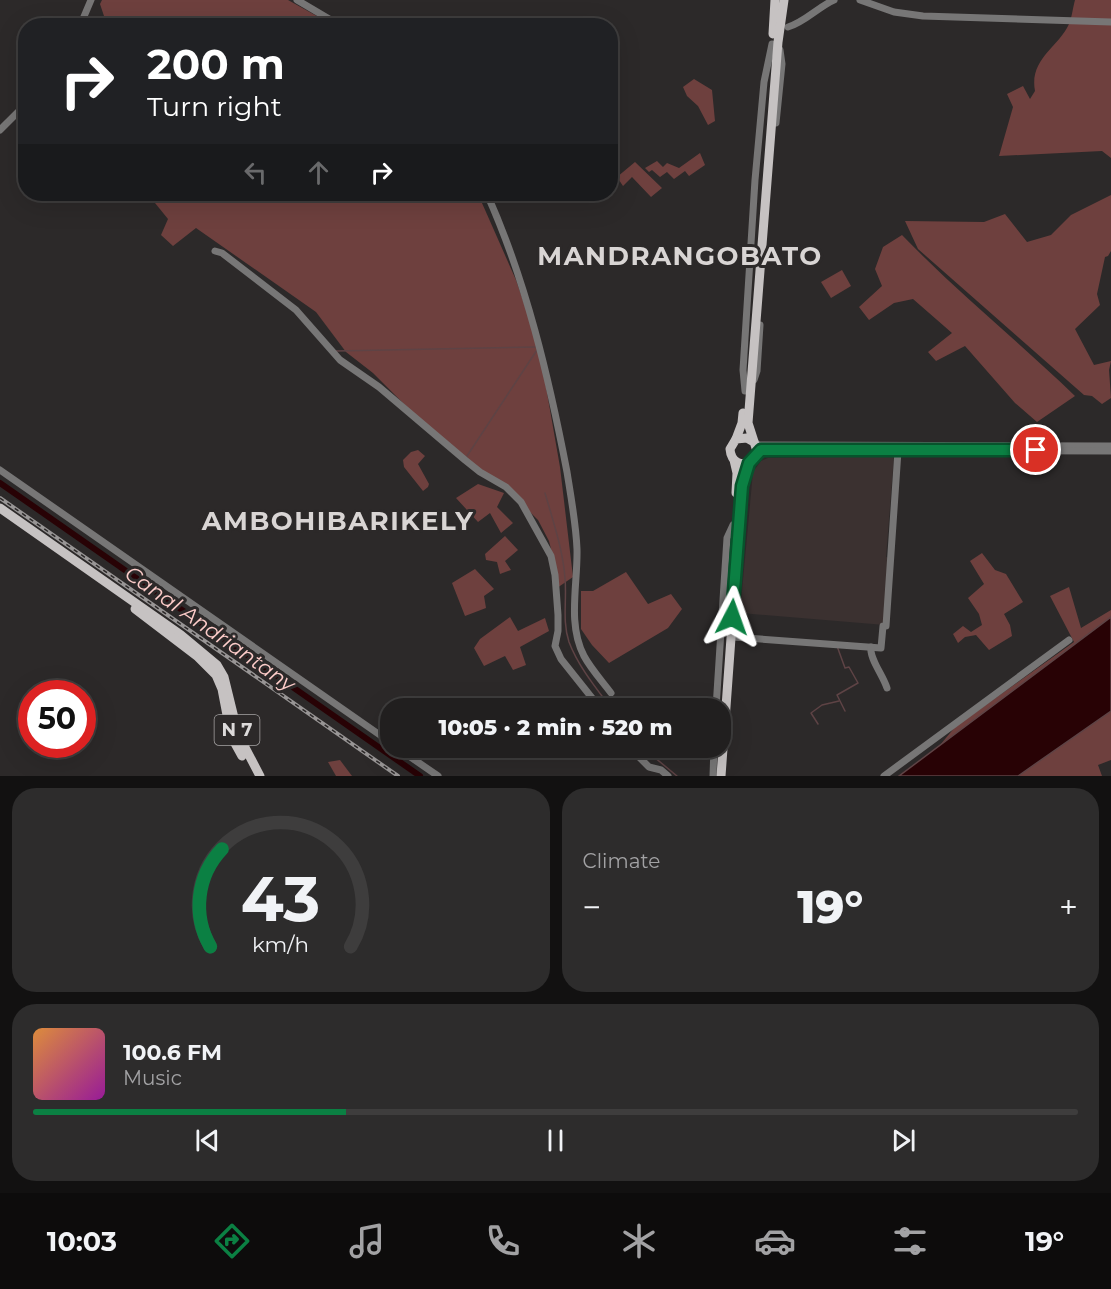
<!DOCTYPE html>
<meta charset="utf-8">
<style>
body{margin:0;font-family:Montserrat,sans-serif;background:#2d2c2c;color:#f1f3f6;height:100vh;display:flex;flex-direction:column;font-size:22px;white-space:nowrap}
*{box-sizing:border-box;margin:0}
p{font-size:20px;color:#a2a2a4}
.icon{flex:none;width:33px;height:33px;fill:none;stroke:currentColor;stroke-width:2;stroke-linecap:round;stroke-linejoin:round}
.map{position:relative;height:776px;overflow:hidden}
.details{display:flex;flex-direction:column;gap:12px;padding:12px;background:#121111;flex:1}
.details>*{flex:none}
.top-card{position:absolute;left:18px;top:18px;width:600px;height:183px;border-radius:24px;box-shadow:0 6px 24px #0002,0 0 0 2px #3e3d3d;background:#202124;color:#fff;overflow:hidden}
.speed{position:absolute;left:18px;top:680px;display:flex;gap:12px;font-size:30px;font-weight:700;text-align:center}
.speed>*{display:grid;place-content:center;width:78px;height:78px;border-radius:50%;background:#211f1f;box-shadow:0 6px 24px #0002,0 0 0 2px #3e3d3d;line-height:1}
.speed .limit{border:9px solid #d22;background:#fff;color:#111}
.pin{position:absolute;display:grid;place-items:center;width:51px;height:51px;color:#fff;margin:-26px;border:3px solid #fff;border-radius:50%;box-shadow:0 2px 6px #0007}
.me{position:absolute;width:66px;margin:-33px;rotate:4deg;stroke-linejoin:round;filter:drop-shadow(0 0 4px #0008)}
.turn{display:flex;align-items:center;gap:21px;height:126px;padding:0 30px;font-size:27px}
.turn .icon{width:78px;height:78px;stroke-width:2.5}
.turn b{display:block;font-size:42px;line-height:51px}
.lanes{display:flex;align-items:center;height:57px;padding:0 30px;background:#0003;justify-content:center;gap:30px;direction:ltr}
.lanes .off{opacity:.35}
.big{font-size:45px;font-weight:800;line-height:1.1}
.details .tile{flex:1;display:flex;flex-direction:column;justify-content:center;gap:9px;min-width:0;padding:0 21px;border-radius:24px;background:#2d2c2c}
.details .dial{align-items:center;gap:0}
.dial svg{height:156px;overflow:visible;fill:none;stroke:#3e3d3d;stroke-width:7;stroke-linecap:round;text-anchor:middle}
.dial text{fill:#f1f3f6;stroke:none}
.song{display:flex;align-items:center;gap:18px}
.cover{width:72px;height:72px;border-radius:9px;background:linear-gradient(135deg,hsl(30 70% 55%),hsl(300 70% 35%))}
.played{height:6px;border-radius:3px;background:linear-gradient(90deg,#0b8043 30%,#3e3d3d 30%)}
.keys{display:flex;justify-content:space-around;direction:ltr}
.heat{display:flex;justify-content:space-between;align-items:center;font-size:33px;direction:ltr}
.details .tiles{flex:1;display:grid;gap:12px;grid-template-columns:1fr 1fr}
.tile:last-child{grid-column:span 2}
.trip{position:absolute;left:380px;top:698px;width:351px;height:60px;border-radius:24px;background:#211f1f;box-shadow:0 6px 24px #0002,0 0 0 2px #3e3d3d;font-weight:800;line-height:60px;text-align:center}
.tab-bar{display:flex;height:96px;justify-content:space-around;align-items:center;background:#0d0c0c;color:#a2a2a4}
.tab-bar .icon{width:42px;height:42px}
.tab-bar .selected{color:#0b8043}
.tab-bar b{font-size:27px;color:#f1f3f6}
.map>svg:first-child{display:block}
</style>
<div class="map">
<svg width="1111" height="776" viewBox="0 0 1111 776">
<rect width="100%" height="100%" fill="#2c2929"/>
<!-- built -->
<path fill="#3b3130" d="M 894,456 L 886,557 L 890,558 L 885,625 L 740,613 L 753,472 L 761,461 L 768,458 Z"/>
<!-- green -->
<g fill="#6e403e">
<path d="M 102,0 L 288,0 L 333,25 L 107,25 L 100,4 Z"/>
<path d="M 1075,0 L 1111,0 L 1111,158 L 1102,151 L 999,156 L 1013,107 L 1007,94 L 1023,86 L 1030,99 L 1035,91 C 1029,59 1058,48 1069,24 C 1072,17 1073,7 1075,0 Z"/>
<path d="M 694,79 L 712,90 L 715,121 L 708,125 L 698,106 L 687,96 L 683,87 Z"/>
<path d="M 700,153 L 705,165 L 689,176 L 685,171 L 674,179 L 667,172 L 660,177 L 652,170 L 649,172 L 645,168 L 657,161 L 663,167 L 667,163 L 679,168 Z"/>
<path d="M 635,162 L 662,188 L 651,197 L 632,177 L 623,186 L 617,177 Z"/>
<path d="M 155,194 L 478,194 L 516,280 L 539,347 L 560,467 L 573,577 L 557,588 L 556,569 L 549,541 L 538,520 L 502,484 L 449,449 L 373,373 L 346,352 L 316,312 L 196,228 L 173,246 L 161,235 L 168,219 L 155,203 Z"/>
<path d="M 1111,195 L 1111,251 L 1108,256 L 1105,257 L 1097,294 L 1100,305 L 1075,329 L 1094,365 L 1111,361 L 1109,370 L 1111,398 L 1102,404 L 1092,396 L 1084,395 L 918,249 L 905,221 L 984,222 L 1005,214 L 1027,242 L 1051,235 L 1071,215 Z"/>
<path d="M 902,235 C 957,292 1018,341 1075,396 L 1037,422 L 1015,403 L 965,346 L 936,361 L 928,352 L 952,333 L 913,299 L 894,303 L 869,320 L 859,307 L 882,286 L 875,269 L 883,247 Z"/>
<path d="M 842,270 L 851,286 L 831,298 L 821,282 Z"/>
<path d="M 418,450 L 425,456 L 418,464 L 429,484 L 428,487 L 423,491 L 404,467 L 403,460 L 411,452 Z"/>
<path d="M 478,484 L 504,493 L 497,507 L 513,523 L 501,533 L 490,513 L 478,522 L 456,498 Z"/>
<path d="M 505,536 L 518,550 L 505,561 L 511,570 L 500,574 L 497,562 L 486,560 L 485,554 Z"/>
<path d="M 982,553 L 995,570 L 1006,574 L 1023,602 L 1004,614 L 1010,625 L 1012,636 L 989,650 L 976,635 L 965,637 L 958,643 L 953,634 L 963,626 L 971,632 L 982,625 L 979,614 L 968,598 L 984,584 L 970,561 Z"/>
<path d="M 475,569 L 494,589 L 484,596 L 486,608 L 465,616 L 452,583 Z"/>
<path d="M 626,572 L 648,604 L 671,594 L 682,609 L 668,628 L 609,663 L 592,645 L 581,629 L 581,591 L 593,591 Z"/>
<path d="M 1069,587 L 1081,628 L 1111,610 L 1111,617 L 936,750 L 955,727 L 1074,642 L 1050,596 Z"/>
<path d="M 510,617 L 518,631 L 545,618 L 549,631 L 520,647 L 526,665 L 513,670 L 505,656 L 484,666 L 474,648 L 480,639 Z"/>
<path d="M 1111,711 L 1111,760 L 1098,765 L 1102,776 L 1018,776 Z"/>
<path d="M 340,760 L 352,776 L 336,776 L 328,762 Z"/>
</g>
<!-- water -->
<path fill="#280205" stroke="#5e4345" stroke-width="1.5" d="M 1111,617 L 1111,711 L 1018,776 L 899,776 Z"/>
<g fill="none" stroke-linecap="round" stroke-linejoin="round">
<!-- stream -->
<g stroke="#5e4345" stroke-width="1.5">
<path d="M 336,351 L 536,347"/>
<path d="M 467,456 L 537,350"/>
<path d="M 0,483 L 417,776"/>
<path d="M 545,493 C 553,521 563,550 565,578 C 567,600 562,621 569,642 C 578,666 596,688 611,708"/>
<path d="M 837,646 L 845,668 L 849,667 L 858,683 L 837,695 L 845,711"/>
<path d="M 818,724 L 811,713 L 822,705 L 839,701"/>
<path d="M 642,747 L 677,776"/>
</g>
<!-- canal -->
<path stroke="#280205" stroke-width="6" d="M 0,483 L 420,776"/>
<!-- minor -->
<g stroke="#777676" stroke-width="7">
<path d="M 297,0 L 341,26"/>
<path d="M 860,0 L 894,12 L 923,16 L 1111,22"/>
<path d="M 80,26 L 91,0"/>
<path d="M 788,27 C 805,22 818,7 834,0"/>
<path d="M 776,123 L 782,64 L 780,50"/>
<path d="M 0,130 L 26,104"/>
<path d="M 487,194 C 526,281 549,378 567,472 C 571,497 576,524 577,549 C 578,583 567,624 584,656 C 591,669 602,681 611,693"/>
<path d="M 215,251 L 222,253 L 296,310 L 340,360 L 379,387 L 465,460 L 480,472 L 506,487 L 521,502 L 551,556 L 555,575 L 558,615 L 558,631 L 555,646 L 561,659 L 600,708"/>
<path d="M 754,380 L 757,371 L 760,325"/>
<path d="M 745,391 L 743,370 L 755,180 L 764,82 L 772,44"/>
<path d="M 754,442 L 759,445 L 1111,446"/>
<path d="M 756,454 L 764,450 L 1111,451"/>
<path d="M 0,470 L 390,742"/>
<path d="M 733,637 L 881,648 L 883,626 L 886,626 L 898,451"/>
<path d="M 871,647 C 869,658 883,675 887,688"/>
<path d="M 716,708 L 727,538 L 733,525"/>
<path d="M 396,747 L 438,776"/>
<path d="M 629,747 L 649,767 L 661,770 L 668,776"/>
<path d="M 713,776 L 714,747"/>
<path d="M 884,776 L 1069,640"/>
</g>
<!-- major -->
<g stroke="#c6c2c2" stroke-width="9">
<path d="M 773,34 L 775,0"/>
<path d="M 736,439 L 742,423 L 743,413"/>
<path d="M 754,442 L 747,438 L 736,439 L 730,449 C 731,462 741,467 752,461 L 757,451 L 748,423 L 778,42 L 784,0"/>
<path d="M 734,460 L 737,473 L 736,493"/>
<path d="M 0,508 L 181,635 L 217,665 L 224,677 L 238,734 L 260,776"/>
<path d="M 135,609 L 198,657 L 216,675 L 222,689 L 231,736 L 242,756"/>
<path d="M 721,776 L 742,486 L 749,463"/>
</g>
<!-- rail casing -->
<g stroke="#989595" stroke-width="4">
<path id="rail" d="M 0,498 L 398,776"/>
</g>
<!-- rail -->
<use href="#rail" stroke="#2c2929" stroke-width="1.5" stroke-dasharray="4.5" stroke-linecap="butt"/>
</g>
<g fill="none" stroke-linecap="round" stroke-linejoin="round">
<!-- route casing -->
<g stroke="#07532c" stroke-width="15">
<path id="route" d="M 732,617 L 742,486 L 749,463 L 761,450 L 1036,450"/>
</g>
<!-- route -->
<use href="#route" stroke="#0b8043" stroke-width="10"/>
</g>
<g text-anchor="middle" stroke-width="6" stroke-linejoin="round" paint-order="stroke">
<!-- shield labels -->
<rect fill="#2c2929" stroke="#a7a5a5" stroke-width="1.5" x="214.5" y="715" width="45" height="30" rx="4.5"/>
<g font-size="18" font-weight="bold" fill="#dcdada">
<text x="237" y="736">N 7</text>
</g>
<!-- water labels -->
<g font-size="21" font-style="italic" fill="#fecdca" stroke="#2c2929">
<text transform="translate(210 629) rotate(35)" y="7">Canal Andriantany</text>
</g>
<!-- district labels -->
<g font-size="26" font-weight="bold" letter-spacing="1.5" fill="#d9d5d4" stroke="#2c2929">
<text x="680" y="265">MANDRANGOBATO</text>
<text x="338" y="530">AMBOHIBARIKELY</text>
</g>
</g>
</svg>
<div class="speed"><div class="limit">50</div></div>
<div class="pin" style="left:1036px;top:450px;background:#d93025"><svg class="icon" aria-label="arrive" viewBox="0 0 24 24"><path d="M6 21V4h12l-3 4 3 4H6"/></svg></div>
<svg class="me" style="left:732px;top:617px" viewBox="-20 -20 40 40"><path d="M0-17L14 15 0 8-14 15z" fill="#0b8043" stroke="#fff" stroke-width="4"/></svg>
<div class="trip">10:05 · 2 min · 520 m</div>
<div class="top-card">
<div class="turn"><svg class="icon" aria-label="right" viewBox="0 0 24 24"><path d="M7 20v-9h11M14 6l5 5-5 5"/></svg><div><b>200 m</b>Turn right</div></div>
<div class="lanes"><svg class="icon off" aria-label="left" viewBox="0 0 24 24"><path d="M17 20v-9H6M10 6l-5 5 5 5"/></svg><svg class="icon off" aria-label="ahead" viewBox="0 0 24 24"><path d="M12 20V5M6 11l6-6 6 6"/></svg><svg class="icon" aria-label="right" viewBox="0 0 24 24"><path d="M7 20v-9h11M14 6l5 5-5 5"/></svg></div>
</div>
</div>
<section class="details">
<div class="tiles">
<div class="tile dial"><svg viewBox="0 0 100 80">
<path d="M14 69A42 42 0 1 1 86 69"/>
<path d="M14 69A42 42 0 0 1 20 19" stroke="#0b8043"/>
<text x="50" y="56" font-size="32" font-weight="700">43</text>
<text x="50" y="72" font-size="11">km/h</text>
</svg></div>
<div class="tile"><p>Climate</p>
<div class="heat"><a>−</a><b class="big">19°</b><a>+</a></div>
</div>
<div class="tile">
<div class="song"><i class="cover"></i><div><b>100.6 FM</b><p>Music</p></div></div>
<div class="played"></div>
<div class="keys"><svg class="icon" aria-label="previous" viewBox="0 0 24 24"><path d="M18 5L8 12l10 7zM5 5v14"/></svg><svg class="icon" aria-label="pause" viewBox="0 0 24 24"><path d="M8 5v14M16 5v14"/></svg><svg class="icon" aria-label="next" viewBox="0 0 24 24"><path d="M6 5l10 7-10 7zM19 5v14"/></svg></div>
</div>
</div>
</section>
<nav class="tab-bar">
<b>10:03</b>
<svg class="icon selected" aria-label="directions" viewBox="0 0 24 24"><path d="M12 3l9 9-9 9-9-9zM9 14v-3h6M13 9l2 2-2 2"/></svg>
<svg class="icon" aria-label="music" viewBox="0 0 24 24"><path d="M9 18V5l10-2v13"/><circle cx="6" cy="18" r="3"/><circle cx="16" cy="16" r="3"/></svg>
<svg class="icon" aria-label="phone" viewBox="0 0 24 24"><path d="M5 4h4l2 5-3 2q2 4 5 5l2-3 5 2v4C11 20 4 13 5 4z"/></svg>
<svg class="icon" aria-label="climate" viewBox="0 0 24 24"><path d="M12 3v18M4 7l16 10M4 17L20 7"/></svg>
<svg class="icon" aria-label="car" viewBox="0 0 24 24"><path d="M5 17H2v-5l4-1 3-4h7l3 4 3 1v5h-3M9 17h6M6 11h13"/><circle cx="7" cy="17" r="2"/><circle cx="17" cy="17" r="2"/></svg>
<svg class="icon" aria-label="filters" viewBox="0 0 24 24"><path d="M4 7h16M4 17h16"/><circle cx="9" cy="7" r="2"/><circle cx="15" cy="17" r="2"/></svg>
<b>19°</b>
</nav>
